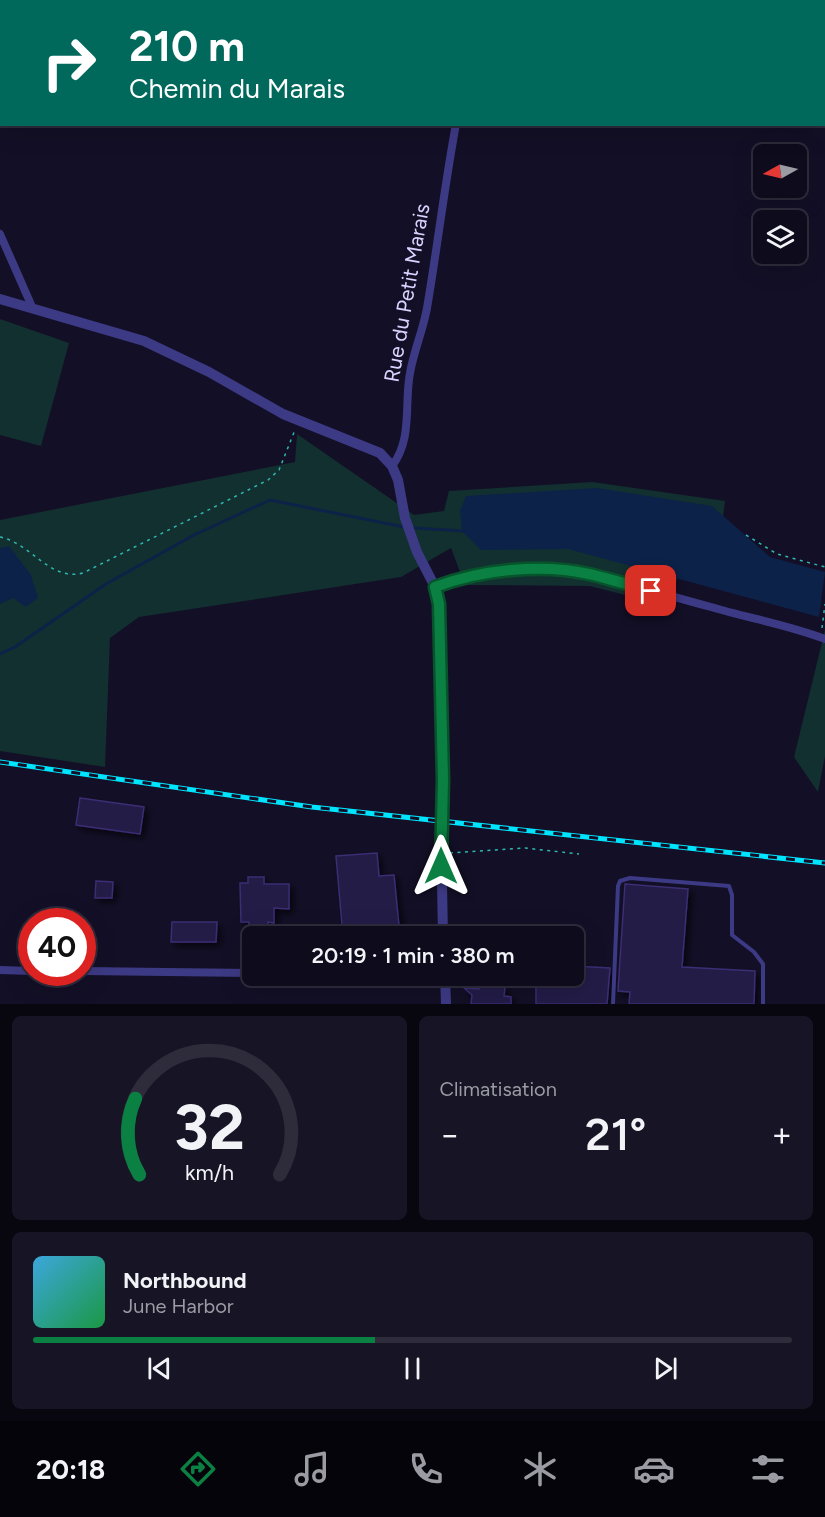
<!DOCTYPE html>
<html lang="fr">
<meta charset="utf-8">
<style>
body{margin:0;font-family:Figtree,sans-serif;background:#171425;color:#f1f3f6;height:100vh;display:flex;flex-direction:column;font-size:22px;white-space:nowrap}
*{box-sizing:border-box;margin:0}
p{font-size:20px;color:#9b9ba3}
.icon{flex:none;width:33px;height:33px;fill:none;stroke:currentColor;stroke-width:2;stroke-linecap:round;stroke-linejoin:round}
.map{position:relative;height:1004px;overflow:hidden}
.panel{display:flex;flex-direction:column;gap:12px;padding:12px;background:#08060f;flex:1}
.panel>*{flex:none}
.hud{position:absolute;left:0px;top:0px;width:825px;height:126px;box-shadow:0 6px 24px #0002,0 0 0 2px #2e2b3b;background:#00695c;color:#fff;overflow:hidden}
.needle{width:39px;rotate:262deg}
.controls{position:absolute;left:753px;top:144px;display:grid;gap:12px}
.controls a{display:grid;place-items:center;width:54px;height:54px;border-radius:9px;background:#0e0b1c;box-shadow:0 6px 24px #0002,0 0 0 2px #2e2b3b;font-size:30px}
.speed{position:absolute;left:18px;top:908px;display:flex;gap:12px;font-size:30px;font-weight:700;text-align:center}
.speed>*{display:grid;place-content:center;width:78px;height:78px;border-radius:50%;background:#0e0b1c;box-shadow:0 6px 24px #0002,0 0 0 2px #2e2b3b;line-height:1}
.speed .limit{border:9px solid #d22;background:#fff;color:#111}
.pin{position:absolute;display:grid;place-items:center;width:51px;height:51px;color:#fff;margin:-26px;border-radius:12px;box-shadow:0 3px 9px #0006}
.me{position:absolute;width:66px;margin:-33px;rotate:0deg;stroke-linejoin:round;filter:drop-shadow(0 0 4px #0008)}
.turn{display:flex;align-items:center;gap:21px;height:126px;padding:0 30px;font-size:27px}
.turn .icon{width:78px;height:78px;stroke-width:2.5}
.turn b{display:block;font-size:42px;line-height:51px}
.big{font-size:45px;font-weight:600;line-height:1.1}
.panel .tile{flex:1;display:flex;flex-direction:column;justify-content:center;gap:9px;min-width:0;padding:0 21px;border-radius:9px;background:#171425}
.panel .dial{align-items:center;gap:0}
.dial svg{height:156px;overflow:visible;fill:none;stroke:#2e2b3b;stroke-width:7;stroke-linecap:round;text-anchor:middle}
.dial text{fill:#f1f3f6;stroke:none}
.song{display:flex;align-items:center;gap:18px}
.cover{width:72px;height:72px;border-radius:9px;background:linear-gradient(135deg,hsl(200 70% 55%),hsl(140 70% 35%))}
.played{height:6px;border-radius:3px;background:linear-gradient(90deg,#0b8043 45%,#2e2b3b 45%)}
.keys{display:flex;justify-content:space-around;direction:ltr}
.heat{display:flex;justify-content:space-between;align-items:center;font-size:33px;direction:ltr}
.panel .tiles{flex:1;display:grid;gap:12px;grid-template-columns:1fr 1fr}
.tile:last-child{grid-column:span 2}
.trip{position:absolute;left:242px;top:926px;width:342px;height:60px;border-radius:9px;background:#0e0b1c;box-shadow:0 6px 24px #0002,0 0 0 2px #2e2b3b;font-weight:600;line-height:60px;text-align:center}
.menu{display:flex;height:96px;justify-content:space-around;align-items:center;background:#06040b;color:#9b9ba3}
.menu .icon{width:42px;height:42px}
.menu .on{color:#0b8043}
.menu b{font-size:27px;color:#f1f3f6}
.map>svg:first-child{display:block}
</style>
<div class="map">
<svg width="825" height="1004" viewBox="0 0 825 1004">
<defs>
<filter id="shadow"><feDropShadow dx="4" dy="4" stdDeviation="3" flood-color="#0009"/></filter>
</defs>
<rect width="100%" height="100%" fill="#130f26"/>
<!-- green -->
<g fill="#12302f">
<path d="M 91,0 L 346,0 L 94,2 Z"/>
<path d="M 0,319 L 69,343 L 41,446 L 0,435 Z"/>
<path d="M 297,434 L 414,515 L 444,511 L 449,491 L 592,482 L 725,501 L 718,559 L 684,558 L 668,606 L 590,586 L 465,585 L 451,548 L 401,577 L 139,617 L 110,638 L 105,767 L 0,751 L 0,520 L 295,462 Z"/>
<path d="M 825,630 L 825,756 L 818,792 L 794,757 Z"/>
</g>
<!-- water -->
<g fill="#0c2248">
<path d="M 597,488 L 712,506 L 770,557 L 825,572 L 819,617 L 568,549 L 481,550 L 462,531 L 460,511 L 466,496 Z"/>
<path d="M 9,546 L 31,575 L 38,598 L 26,607 L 13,598 L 0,604 L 0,548 Z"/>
</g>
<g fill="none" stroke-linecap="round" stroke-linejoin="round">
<!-- stream -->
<g stroke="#0c2248" stroke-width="3">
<path d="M 414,528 L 464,531"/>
<path d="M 0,654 L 15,647 L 106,584 L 194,535 L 270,500 L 404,527"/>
</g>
</g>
<!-- building -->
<g fill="#241b47" stroke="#3b2d73" stroke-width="1.5" filter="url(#shadow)">
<path d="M 80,798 L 144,807 L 140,834 L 76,825 Z"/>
<path d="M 377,853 L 379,876 L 394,875 L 400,936 L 343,936 L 336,856 Z"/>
<path d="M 248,877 L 264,877 L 264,884 L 289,884 L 289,909 L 274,908 L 274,923 L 268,922 L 268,932 L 249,932 L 249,922 L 241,922 L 240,883 L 248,883 Z"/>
<path d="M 96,881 L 113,882 L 112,898 L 95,898 Z"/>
<path d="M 625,884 L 688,889 L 682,967 L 755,971 L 754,1004 L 629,1004 L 630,992 L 618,991 Z"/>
<path d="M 172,922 L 217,922 L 216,942 L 171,942 Z"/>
<path d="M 573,966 L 610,968 L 607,1004 L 536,1004 L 536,975 L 573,975 Z"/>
<path d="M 479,985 L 505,987 L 504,996 L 511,997 L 511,1004 L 471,1004 L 472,995 L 464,988 L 479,989 Z"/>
</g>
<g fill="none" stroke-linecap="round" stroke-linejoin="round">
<!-- path -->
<g stroke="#2fb8b0" stroke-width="1.5" stroke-dasharray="3 4.5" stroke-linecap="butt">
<path d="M 746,535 L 777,554 L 825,567"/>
<path d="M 0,537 C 31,543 50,582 83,573 L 268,480 L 279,470 L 295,430"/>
<path d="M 822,628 L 825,604"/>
<path d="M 450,853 L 525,848 L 579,854"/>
</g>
<!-- service -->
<path stroke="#3d3a85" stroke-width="4" d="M 613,1004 L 618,886 L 620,881 L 630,878 L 729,886 L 732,895 L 732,935 L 754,952 L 763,964 L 763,1004"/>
<!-- minor -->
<g stroke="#3d3a85" stroke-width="8">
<path d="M 563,2 L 565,0"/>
<path d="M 0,234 L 33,309"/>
<path d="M 392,466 C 413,439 404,404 410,373 C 414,349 425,326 428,302 C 438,242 445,183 456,124"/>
<path d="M 435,587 C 535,550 614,581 711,607 C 748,618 789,625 825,639"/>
<path d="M 0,970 L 32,971"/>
<path d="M 82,971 L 252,973"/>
<path d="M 425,975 L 445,982"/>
</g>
<!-- tertiary -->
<g stroke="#3d3a85" stroke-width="10">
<path d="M 0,299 L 144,341 L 209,372 L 283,414 L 380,453 L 392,466 L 398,480 L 405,518 L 417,552 L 435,587 L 439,604 L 442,819"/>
<path d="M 441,831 L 443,936"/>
<path d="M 445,975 L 446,1004"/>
</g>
<!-- rail casing -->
<g stroke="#00e5ff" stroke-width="5">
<path id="rail" d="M 0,762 L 312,807 L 825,863"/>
</g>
<!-- rail -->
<use href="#rail" stroke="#130f26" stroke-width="3" stroke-dasharray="9" stroke-linecap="butt"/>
<!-- tertiary-bridge -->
<path stroke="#3d3a85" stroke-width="10" d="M 441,831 L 442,819"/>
</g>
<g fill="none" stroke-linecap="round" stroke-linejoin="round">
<!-- route casing -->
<g stroke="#07532c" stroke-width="15">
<path id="route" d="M 441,866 L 443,780 L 439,604 L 435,587 C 481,570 540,563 589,574 C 610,579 630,585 651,591"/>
</g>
<!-- route -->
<use href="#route" stroke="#0b8043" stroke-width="10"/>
</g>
<g text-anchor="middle" stroke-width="6" stroke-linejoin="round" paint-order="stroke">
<!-- street labels -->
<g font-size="21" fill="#d9d4ff" stroke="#130f26">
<text transform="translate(407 293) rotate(-80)" y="7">Rue du Petit Marais</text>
</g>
</g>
</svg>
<div class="controls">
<a><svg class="needle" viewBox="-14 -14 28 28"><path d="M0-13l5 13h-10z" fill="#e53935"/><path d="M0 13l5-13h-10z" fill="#9b9ba3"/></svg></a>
<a><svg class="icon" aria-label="layers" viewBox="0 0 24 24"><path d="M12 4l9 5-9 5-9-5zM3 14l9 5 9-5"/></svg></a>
</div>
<div class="speed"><div class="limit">40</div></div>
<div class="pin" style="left:651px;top:591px;background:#d93025"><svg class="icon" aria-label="arrive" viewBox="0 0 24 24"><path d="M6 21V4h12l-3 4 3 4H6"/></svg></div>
<svg class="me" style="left:441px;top:866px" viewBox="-20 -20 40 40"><path d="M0-17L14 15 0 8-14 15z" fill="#0b8043" stroke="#fff" stroke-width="4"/></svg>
<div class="trip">20:19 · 1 min · 380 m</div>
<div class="hud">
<div class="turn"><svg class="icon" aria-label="right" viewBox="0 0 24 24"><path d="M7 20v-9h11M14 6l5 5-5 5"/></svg><div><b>210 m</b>Chemin du Marais</div></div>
</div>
</div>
<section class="panel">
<div class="tiles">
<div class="tile dial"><svg viewBox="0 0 100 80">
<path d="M14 69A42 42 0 1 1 86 69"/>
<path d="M14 69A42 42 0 0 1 12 30" stroke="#0b8043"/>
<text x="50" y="56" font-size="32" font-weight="700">32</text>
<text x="50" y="72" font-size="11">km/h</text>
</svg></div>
<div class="tile"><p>Climatisation</p>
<div class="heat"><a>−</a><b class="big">21°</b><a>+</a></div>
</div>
<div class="tile">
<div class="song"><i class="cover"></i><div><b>Northbound</b><p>June Harbor</p></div></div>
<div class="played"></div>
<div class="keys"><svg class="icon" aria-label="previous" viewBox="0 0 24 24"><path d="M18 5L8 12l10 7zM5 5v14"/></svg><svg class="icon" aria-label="pause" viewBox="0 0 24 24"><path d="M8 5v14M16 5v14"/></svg><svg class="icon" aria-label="next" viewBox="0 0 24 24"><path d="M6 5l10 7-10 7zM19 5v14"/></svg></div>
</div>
</div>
</section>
<nav class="menu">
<b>20:18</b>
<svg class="icon on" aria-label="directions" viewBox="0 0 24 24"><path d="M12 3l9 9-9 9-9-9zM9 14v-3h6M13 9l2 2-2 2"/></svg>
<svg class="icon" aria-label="music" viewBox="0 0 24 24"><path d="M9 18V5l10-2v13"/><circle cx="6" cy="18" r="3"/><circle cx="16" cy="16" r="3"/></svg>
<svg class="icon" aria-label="phone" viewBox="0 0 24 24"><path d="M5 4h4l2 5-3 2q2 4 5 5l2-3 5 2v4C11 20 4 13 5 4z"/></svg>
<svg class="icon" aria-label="climate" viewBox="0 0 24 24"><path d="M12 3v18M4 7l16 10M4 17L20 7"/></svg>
<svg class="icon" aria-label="car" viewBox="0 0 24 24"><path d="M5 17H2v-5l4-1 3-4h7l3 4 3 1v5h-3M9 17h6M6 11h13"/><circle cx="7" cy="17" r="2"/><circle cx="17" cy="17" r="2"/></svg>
<svg class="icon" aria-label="filters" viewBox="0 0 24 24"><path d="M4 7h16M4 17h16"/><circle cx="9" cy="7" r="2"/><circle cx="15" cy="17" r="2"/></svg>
</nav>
